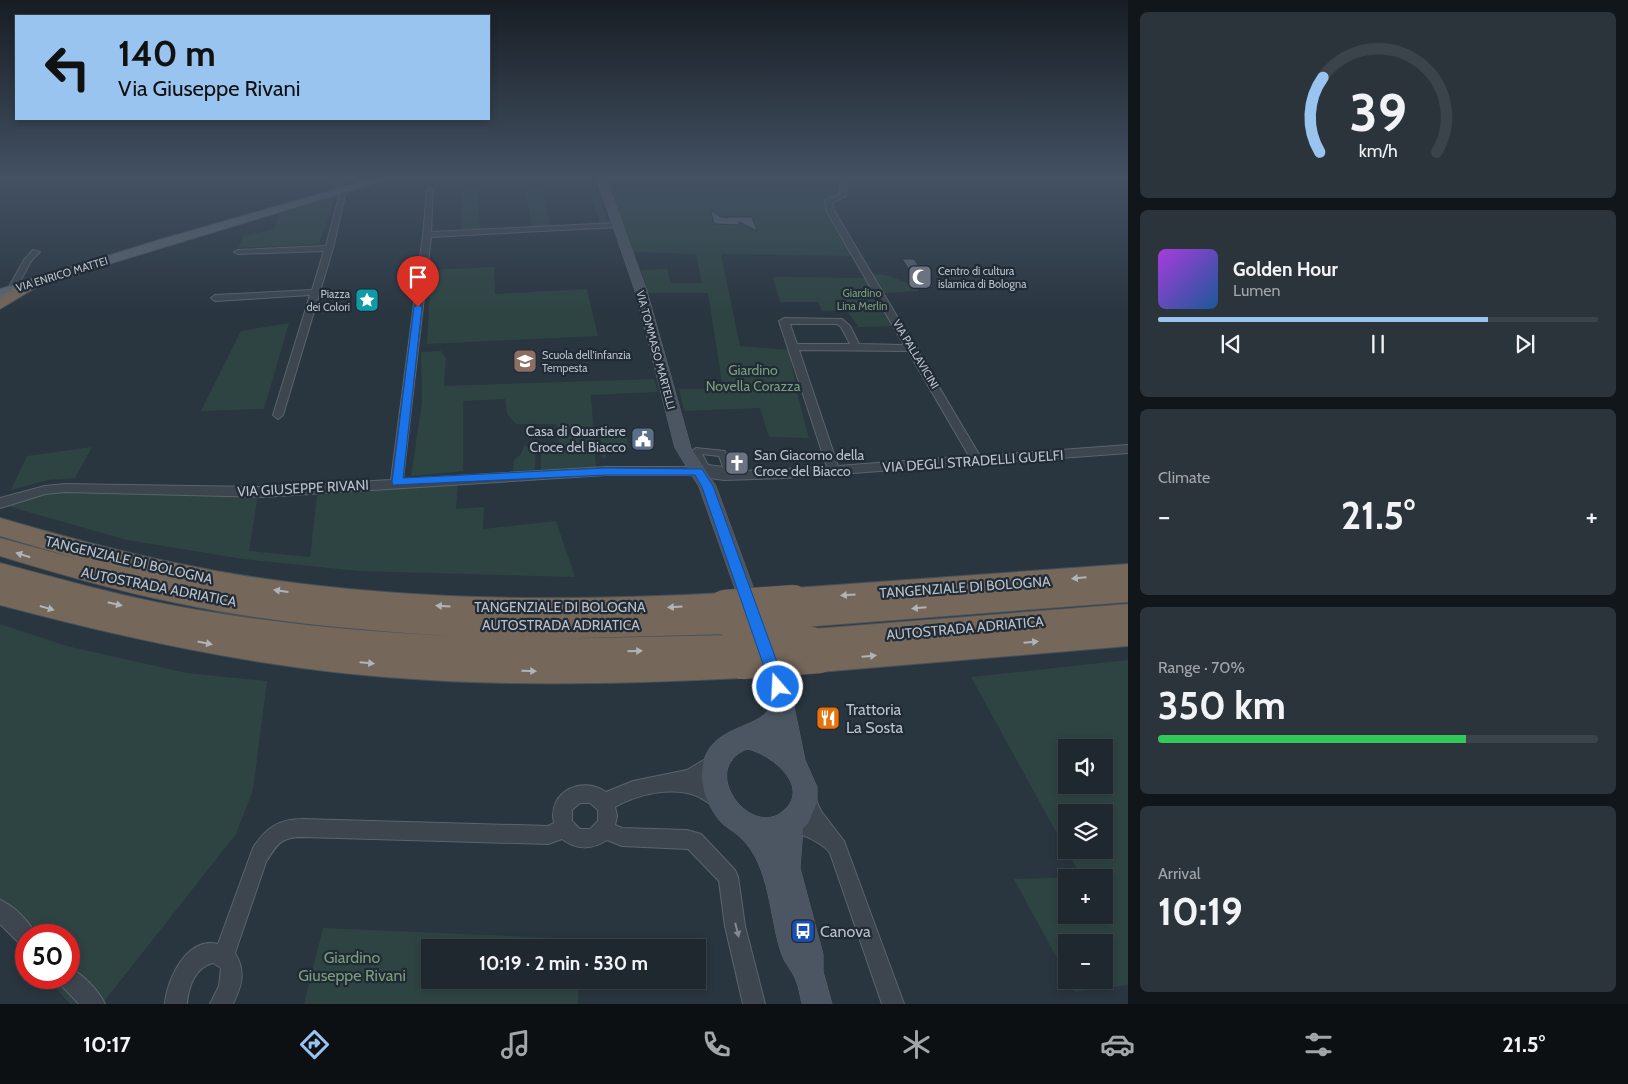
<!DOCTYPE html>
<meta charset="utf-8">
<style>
body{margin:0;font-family:Cabin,sans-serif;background:#2c343b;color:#f1f3f6;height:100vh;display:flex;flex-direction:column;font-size:19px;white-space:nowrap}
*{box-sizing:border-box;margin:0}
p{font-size:16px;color:#a1a6aa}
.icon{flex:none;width:28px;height:28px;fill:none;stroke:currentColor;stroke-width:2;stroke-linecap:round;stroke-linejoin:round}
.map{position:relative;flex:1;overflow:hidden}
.panel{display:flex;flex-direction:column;gap:12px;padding:12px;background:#11161a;width:500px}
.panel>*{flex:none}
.top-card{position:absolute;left:15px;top:15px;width:475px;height:105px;border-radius:0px;box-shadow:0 2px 8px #0003,0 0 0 1px #3c444b;background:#99c4ef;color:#111;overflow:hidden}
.controls{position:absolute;left:1058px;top:739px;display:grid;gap:10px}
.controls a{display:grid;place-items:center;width:55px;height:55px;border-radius:0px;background:#1f282f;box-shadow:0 2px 8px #0003,0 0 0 1px #3c444b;font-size:25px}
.speed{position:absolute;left:15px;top:924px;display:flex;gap:10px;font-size:25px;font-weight:700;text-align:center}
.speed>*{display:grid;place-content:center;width:65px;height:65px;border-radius:50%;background:#1f282f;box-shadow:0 2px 8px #0003,0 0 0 1px #3c444b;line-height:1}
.speed .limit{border:8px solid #d22;background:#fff;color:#111}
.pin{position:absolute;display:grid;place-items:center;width:42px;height:42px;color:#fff;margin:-51px -21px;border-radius:50% 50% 50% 0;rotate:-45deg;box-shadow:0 0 5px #0007}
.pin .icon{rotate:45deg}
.me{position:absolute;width:55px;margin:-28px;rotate:341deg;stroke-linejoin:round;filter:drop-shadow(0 0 4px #0008)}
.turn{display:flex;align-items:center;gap:18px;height:105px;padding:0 20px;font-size:22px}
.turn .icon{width:65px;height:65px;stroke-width:2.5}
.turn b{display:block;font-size:35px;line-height:42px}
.big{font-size:38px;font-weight:800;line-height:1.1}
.panel .tile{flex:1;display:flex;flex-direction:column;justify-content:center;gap:8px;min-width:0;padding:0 18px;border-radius:8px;background:#2c343b}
.panel .dial{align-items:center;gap:0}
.dial svg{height:130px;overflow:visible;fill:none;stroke:#3c444b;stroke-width:7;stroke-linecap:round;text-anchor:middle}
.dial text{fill:#f1f3f6;stroke:none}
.song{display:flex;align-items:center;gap:15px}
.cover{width:60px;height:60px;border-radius:8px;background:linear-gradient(135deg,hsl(280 70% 55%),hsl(210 70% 35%))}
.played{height:5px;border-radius:2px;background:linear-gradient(90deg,#99c4ef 75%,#3c444b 75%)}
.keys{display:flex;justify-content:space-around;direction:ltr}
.heat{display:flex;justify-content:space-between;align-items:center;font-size:28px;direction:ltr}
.charge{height:8px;border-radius:4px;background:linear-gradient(90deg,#34c759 70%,#3c444b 0)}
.trip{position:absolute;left:421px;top:939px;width:285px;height:50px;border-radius:0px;background:#1f282f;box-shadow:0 2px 8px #0003,0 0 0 1px #3c444b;font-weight:800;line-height:50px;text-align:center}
.tabs{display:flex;height:80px;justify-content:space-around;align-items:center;background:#0c1013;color:#a1a6aa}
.tabs .icon{width:35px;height:35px}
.tabs .current{color:#99c4ef}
.tabs b{font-size:22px;color:#f1f3f6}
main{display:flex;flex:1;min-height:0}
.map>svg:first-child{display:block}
</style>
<main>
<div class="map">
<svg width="1128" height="1004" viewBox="0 0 1128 1004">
<rect width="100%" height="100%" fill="#29353f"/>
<!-- green -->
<g fill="#2e4442" fill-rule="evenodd">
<path d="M 542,186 L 550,226 L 532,227 L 524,187 Z"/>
<path d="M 588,188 L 596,188 L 608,223 L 600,223 Z"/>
<path d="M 478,189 L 480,229 L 462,230 L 461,190 Z"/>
<path d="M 607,190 L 843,190 L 843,196 L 828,203 L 853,256 L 721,254 L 740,346 L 789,350 L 797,393 L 809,438 L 769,437 L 760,408 L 684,411 L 679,389 L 723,389 L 708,293 L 648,293 L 641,270 L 667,269 L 671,283 L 702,283 L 696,254 L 631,252 Z"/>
<path d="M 337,194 L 319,244 L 238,248 L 244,236 L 274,229 L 280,212 Z"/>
<path d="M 494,267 L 495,294 L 587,289 L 598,336 L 427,344 L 431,270 Z"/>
<path d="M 870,273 L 886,275 L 916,286 L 919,291 L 883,293 Z"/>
<path d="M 773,277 L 871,278 L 900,326 L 859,327 L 846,310 L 822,311 L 818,302 L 780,302 Z"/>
<path d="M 289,323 L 264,409 L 201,411 L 241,331 Z"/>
<path d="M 441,351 L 446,358 L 444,386 L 654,379 L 658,392 L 591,395 L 596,467 L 541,470 L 541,449 L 543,447 L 559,445 L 557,424 L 516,424 L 507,414 L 505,399 L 463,401 L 463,471 L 411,476 L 422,403 L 421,352 Z"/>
<path d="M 625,428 L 629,448 L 622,452 L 606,452 L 607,457 L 602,459 L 600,429 Z"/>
<path d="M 524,446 L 536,447 L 535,470 L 513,471 L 514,460 L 521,454 Z"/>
<path d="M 92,447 L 75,478 L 49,480 L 11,490 L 27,456 Z"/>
<path d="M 458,484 L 456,509 L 484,507 L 483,529 L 556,521 L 575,577 L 358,571 L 243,559 L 127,540 L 7,506 L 49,492 L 92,490 L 189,496 L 258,495 L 249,551 L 310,557 L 317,495 Z"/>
<path d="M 0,624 L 67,646 L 187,673 L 267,681 L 253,790 L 236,834 L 102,1004 L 70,1004 L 47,978 L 69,978 L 69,935 L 26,935 L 26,953 L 0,922 Z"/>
<path d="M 1128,660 L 1128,985 L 1075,992 L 1069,980 L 1104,980 L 1104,942 L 1066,942 L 1066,975 L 1014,879 L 1081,877 L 1067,850 L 1104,850 L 1104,812 L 1066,812 L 1066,850 L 971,677 ZM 1066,748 L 1104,748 L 1104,785 L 1066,785 ZM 1066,878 L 1104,878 L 1104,915 L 1066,915 Z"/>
<path d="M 323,928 L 579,939 L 579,947 L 430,948 L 430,980 L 579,980 L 578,1004 L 304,1004 Z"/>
</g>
<!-- building -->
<g fill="#54606d" stroke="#232d37">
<path d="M 710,209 L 719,216 L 727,218 L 726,217 L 752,217 L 757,231 L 739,222 L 739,225 L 714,224 Z"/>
<path d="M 902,259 L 914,259 L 933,287 L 920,287 Z"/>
<path d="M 729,458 L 746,458 L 750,467 L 733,467 Z"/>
</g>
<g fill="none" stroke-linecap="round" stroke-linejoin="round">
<!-- pedestrian casing -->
<g stroke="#5a646d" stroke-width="2">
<path id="pedestrian" d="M 696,448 L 725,451 L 732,471 L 731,473 L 728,474 L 702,469 L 692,451 ZM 702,454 L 719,456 L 723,467 L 708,465 Z"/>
</g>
<!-- minor casing -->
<g stroke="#5a646d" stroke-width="2">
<g id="minor">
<path d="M 322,176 L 329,176 L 349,189 L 346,191 L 333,248 L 283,415 L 278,419 L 273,415 L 310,295 L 215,301 L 211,298 L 215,295 L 312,290 L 324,251 L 238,254 L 234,252 L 238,250 L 326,246 L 341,189 Z"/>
<path d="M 840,176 L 846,176 L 846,196 L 832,203 L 835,212 L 914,345 L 918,348 L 917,350 L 980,456 L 1128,445 L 1128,453 L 784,478 L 724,480 L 689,475 L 606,475 L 262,497 L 65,492 L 45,494 L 0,508 L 0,498 L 45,486 L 65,484 L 262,487 L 391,480 L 423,235 L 427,190 L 430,188 L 433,190 L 431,232 L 617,223 L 621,225 L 617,227 L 431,237 L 403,479 L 606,467 L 689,467 L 724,472 L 827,467 L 779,321 L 784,318 L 842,319 L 850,326 L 859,344 L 904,345 L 827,212 L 825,201 L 829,198 L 840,195 ZM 790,324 L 837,324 L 841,327 L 850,344 L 797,344 ZM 799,350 L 908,351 L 969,456 L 838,466 Z"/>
<path d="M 33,250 L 40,252 L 31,261 L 17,287 L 11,287 L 10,285 L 24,260 Z"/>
<path d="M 714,754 L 720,757 L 723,763 L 720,769 L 704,780 L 723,793 L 726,799 L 723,805 L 717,808 C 710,805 704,799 697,796 C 672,786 638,794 615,807 L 617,816 L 615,825 L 622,828 L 687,830 L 701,834 L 735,870 L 738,877 L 745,926 L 765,1004 L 743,1004 L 725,926 L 719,881 L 688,849 L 622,846 L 607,840 C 592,850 576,850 562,839 L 548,844 L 303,837 C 281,837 277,844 266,862 L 235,953 C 246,971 242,986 233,1004 L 210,1004 L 219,986 L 221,968 L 213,963 C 195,967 188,988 187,1004 L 165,1004 C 167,979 187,936 218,944 L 253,848 C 265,828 279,819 303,819 L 548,826 L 554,823 C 547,792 582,775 606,792 L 633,781 L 687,770 ZM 580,803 L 590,803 L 598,810 L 598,821 L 590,829 L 580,829 L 572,821 L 572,810 Z"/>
<path d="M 806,789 L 812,792 L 821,811 L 844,841 L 904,1004 L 882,1004 L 830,853 C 820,840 800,835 786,828 L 783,822 L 786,816 L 792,813 L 805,817 L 797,798 L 800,792 Z"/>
<path d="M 0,900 C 13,905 30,922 36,935 L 26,935 L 26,946 L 19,943 L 0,924 Z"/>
<path d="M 69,968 C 82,973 99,991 105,1004 L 79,1004 L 61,985 L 57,978 L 69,978 Z"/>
</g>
</g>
<!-- secondary casing -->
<g stroke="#5a646d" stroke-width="1">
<g id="secondary">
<path d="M 596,176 L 605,176 L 647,291 L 691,448 L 716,486 L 762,611 L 759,617 L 752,620 L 745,617 L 699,487 L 675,448 L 635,291 Z"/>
<path d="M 767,644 L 775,647 L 790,687 L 805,760 L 817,787 L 817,802 L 808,824 L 803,828 L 800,868 L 823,954 L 823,971 L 832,1004 L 802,1004 C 800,996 799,986 795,978 C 792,970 785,964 782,955 C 769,919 771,866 741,838 C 736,833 729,829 723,824 C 712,814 702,792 702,777 C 701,719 769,733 771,701 C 771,686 761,668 756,654 L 759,647 ZM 747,749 C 772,754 813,788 782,812 C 750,838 697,769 747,749 Z"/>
</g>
</g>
<!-- primary casing -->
<g stroke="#49525c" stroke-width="2">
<path id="primary" d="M 383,176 L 398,176 L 0,297 L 0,289 L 159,240 Z"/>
</g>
<!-- motorway casing -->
<g stroke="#47515a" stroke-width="2">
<g id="motorway">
<path d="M 35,277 L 43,282 L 40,285 L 0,309 L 0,297 Z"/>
<path d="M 0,518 C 58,535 116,551 175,563 C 356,601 541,603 724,593 L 733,596 L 737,604 L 732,612 L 737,614 L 741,622 L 737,630 L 728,634 L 545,639 L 735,635 L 745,638 L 749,647 L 746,654 L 752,656 L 756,665 L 752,674 L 742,678 C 586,686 429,688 274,664 C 181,650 90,629 0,605 L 0,583 L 3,584 L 0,583 L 0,563 C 60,579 120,596 181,607 C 269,623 359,631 449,636 C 357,630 266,622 177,603 C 117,591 59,574 0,556 L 0,538 L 78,559 L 0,536 Z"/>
<path d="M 1128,564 L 1128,602 L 803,627 L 794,624 L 790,616 L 793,610 L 785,607 L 781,599 L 785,591 L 794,588 Z"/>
<path d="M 1128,604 L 1128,646 L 820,672 L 810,668 L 806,659 L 809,652 L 802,650 L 798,641 L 802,632 L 812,629 Z"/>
</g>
</g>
<!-- pedestrian -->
<use href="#pedestrian" fill="#3d464f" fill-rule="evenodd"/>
<!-- minor -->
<use href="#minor" fill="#3d464f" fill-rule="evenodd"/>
<!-- secondary -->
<use href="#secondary" fill="#4b5662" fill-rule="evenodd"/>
<!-- primary -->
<use href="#primary" fill="#5b666f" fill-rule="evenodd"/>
<!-- motorway -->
<use href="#motorway" fill="#75675a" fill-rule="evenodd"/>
<!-- motorway-bridge casing -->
<g stroke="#47515a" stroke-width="29" stroke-linecap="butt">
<g id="motorway-bridge">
<path d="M 724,604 L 794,599"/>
<path d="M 728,622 L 803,616"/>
<path d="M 735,647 L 812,641"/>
<path d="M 742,665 L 820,659"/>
</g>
</g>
<!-- motorway-bridge -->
<use href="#motorway-bridge" stroke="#75675a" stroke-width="28"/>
</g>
<!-- one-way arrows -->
<defs><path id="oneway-solid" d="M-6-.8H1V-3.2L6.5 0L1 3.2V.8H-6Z" transform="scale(1.25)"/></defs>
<g fill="#afb4b9">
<use href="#oneway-solid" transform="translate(23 555) rotate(-162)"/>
<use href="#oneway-solid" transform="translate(1079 578) rotate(175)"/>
<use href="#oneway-solid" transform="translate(281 591) rotate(-172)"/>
<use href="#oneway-solid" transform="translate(848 595) rotate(176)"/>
<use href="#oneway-solid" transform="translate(115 604) rotate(13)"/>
<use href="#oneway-solid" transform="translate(443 606) rotate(-177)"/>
<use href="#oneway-solid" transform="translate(675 607) rotate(177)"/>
<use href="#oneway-solid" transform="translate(47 608) rotate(16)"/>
<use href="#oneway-solid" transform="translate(919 608) rotate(175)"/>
<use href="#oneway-solid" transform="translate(1031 642) rotate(-5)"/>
<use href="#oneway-solid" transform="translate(205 643) rotate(11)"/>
<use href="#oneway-solid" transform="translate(635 651) rotate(-2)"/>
<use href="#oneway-solid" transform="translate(869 656) rotate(-5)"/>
<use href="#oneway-solid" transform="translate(367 663) rotate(5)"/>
<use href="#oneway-solid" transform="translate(529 671) rotate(1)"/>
</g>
<use fill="#818a93" href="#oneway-solid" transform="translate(737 930) rotate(76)"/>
<!-- sky -->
<linearGradient id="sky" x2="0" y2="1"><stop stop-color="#171d23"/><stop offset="0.56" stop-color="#435163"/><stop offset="1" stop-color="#435163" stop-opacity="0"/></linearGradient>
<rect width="1128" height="316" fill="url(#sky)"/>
<!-- route -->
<path fill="#1a73e8" stroke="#114b97" d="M 418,305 L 422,307 L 403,478 L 606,468 L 702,469 L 713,486 L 786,687 L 784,692 L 778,694 L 773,692 L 771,687 L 702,487 L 695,475 L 606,475 L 393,485 L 392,482 L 414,307 Z"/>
<!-- icons -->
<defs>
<g id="mosque-square" transform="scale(1.25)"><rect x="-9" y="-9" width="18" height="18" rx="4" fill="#6b7280" stroke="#212b35"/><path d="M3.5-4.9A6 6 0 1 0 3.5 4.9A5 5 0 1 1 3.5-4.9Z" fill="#fff"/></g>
<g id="sight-square" transform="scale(1.25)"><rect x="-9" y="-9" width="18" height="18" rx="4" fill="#0f9aa8" stroke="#212b35"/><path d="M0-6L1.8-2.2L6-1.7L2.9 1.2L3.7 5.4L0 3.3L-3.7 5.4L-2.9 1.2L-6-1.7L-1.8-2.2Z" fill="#fff"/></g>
<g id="school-square" transform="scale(1.25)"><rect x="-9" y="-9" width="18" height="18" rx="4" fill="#8d6e63" stroke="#212b35"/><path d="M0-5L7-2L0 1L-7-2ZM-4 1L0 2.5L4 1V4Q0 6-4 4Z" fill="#fff"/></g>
<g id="civic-square" transform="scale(1.25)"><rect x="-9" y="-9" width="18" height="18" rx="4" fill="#5c6f8a" stroke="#212b35"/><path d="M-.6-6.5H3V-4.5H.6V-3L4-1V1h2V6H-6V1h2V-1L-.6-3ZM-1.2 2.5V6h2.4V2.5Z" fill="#fff"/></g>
<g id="church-square" transform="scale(1.25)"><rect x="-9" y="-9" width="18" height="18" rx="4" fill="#6b7280" stroke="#212b35"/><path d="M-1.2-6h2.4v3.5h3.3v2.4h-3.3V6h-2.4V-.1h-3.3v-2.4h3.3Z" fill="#fff"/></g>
<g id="restaurant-square" transform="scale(1.25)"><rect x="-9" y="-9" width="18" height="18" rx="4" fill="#e8710a" stroke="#212b35"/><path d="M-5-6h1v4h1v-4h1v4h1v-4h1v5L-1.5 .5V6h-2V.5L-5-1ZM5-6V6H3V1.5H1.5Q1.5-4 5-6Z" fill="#fff"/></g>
<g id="bus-square" transform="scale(1.25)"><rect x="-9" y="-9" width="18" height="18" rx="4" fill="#1a4fb4" stroke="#212b35"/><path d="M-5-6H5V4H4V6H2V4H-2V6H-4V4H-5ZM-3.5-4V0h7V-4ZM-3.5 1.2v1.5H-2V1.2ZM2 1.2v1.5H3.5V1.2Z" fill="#fff"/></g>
</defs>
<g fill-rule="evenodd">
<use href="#mosque-square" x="920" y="277"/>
<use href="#sight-square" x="367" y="300"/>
<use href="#school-square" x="525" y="361"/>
<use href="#civic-square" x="643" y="439"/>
<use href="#church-square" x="737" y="463"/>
<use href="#restaurant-square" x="828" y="718"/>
<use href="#bus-square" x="803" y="931"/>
</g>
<g text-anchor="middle" stroke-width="4.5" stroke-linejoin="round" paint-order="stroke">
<!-- far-poi labels -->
<g font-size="11" fill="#b9c1ca" stroke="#212b35" text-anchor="start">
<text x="938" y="275">Centro di cultura<tspan x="938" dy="13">islamica di Bologna</tspan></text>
<text x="350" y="298" text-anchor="end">Piazza<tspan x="350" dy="13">dei Colori</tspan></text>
<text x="542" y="359">Scuola dell'infanzia<tspan x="542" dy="13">Tempesta</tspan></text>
</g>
<!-- far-street labels -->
<g font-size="11" fill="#b9c1ca" stroke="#212b35">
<text transform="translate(62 274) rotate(-17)" y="4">VIA ENRICO MATTEI</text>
<text transform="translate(656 350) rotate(75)" y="4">VIA TOMMASO MARTELLI</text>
<text transform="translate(916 354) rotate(59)" y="4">VIA PALLAVICINI</text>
</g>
<!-- far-park labels -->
<g font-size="11" fill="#7a9d7e" stroke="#212b35">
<text x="862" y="297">Giardino<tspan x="862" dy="13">Lina Merlin</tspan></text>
</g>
<!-- park labels -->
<g font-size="14" fill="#7a9d7e" stroke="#212b35">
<text x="753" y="375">Giardino<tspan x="753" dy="16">Novella Corazza</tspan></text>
</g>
<!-- poi labels -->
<g font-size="14" fill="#b9c1ca" stroke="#212b35" text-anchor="end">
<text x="626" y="436">Casa di Quartiere<tspan x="626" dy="16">Croce del Biacco</tspan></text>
<text x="754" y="460" text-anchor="start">San Giacomo della<tspan x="754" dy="16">Croce del Biacco</tspan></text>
</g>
<!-- street labels -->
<g font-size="14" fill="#b9c1ca" stroke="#212b35">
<text transform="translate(973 461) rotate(-4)" y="5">VIA DEGLI STRADELLI GUELFI</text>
<text transform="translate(303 488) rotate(-3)" y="5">VIA GIUSEPPE RIVANI</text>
<text transform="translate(129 560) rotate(13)" y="5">TANGENZIALE DI BOLOGNA</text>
<text transform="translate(159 587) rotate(11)" y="5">AUTOSTRADA ADRIATICA</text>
<text transform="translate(965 587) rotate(-4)" y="5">TANGENZIALE DI BOLOGNA</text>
<text x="560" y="612">TANGENZIALE DI BOLOGNA</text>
<text x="561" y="630">AUTOSTRADA ADRIATICA</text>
<text transform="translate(965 628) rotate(-5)" y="5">AUTOSTRADA ADRIATICA</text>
</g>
<!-- near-poi labels -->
<g font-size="16" fill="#b9c1ca" stroke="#212b35" text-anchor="start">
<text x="846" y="715">Trattoria<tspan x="846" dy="18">La Sosta</tspan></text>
<text x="820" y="937">Canova</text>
</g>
<!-- near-park labels -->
<g font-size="16" fill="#7a9d7e" stroke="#212b35">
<text x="352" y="963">Giardino<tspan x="352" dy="18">Giuseppe Rivani</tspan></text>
</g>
</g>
</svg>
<div class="controls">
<a><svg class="icon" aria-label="sound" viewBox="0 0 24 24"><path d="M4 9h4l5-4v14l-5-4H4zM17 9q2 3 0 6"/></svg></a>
<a><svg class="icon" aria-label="layers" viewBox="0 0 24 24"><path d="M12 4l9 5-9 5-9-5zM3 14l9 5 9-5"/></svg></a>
<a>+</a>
<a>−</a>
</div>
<div class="speed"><div class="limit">50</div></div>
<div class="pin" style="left:418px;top:307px;background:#d93025"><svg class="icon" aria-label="arrive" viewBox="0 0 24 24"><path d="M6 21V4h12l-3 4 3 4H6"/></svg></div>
<svg class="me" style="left:778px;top:687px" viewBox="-20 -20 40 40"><circle r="17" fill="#1a73e8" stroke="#fff" stroke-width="3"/><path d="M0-11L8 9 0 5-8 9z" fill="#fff"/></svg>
<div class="trip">10:19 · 2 min · 530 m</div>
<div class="top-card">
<div class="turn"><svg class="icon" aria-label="left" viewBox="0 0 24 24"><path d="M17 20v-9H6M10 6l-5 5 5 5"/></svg><div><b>140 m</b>Via Giuseppe Rivani</div></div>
</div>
</div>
<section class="panel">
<div class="tile dial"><svg viewBox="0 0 100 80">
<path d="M14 69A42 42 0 1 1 86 69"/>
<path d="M14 69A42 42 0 0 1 16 23" stroke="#99c4ef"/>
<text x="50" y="56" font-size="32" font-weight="700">39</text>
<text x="50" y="72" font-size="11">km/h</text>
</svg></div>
<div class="tile">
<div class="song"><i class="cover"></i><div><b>Golden Hour</b><p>Lumen</p></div></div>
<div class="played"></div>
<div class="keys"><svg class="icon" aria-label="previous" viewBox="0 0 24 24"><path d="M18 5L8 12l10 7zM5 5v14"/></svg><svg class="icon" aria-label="pause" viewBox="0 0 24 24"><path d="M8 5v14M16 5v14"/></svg><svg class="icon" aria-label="next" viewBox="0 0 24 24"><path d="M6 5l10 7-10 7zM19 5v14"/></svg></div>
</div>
<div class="tile"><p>Climate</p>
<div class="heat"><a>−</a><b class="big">21.5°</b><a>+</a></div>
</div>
<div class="tile"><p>Range · 70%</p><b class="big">350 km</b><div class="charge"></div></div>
<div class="tile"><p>Arrival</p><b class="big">10:19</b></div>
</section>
</main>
<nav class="tabs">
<b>10:17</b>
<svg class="icon current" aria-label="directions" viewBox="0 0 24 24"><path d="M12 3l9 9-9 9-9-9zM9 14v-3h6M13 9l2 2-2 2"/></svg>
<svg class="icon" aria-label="music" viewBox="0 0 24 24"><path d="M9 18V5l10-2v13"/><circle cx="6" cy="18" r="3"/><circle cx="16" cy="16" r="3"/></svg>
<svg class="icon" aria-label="phone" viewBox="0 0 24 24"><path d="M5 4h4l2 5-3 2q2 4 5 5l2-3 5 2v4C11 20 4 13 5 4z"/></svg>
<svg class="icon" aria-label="climate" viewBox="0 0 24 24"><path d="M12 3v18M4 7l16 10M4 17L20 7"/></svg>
<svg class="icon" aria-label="car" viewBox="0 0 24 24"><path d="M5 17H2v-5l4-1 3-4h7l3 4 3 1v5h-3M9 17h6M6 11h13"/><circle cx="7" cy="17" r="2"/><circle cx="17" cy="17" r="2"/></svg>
<svg class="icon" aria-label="filters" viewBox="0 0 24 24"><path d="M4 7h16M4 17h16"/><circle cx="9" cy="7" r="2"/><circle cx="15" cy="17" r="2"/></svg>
<b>21.5°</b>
</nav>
